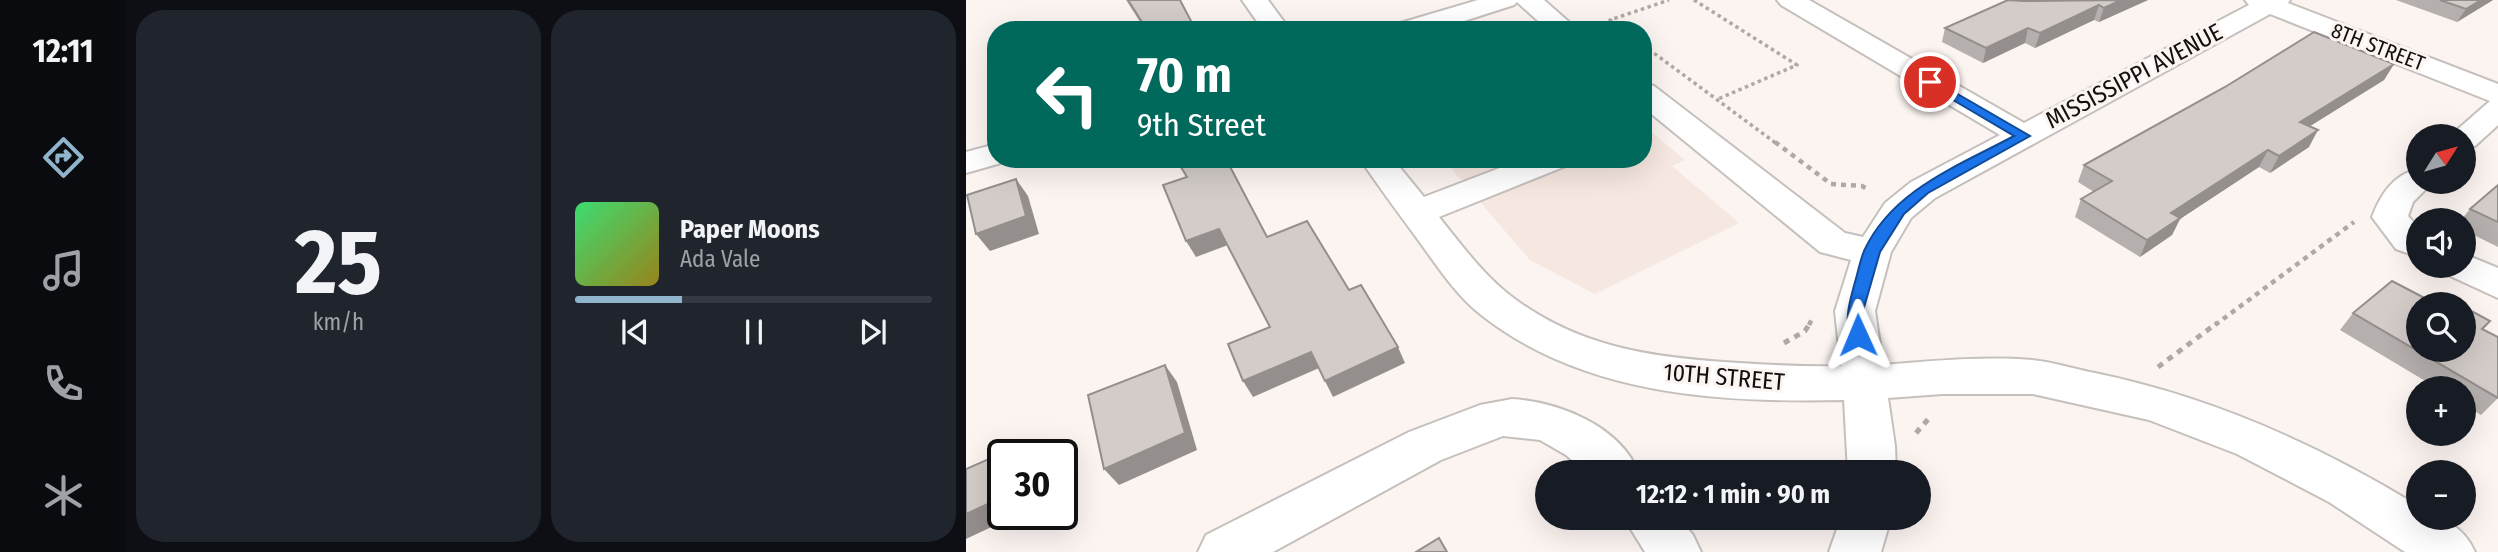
<!DOCTYPE html>
<meta charset="utf-8">
<style>
body{margin:0;font-family:"Fira Sans Condensed",sans-serif;background:#20242c;color:#f1f3f6;height:100vh;display:flex;flex-direction:column;font-size:26px;white-space:nowrap}
*{box-sizing:border-box;margin:0}
p{font-size:23px;color:#9ea1a6}
.icon{flex:none;width:38px;height:38px;fill:none;stroke:currentColor;stroke-width:2;stroke-linecap:round;stroke-linejoin:round}
.map{position:relative;flex:1;overflow:hidden}
.panel{display:flex;flex-direction:column;gap:10px;padding:10px;background:#0d0f14;width:840px}
.panel>*{flex:none}
.hud{position:absolute;left:21px;top:21px;width:665px;height:147px;border-radius:28px;box-shadow:0 7px 28px #0002;background:#00695c;color:#fff;overflow:hidden}
.needle{width:46px;rotate:53deg}
.controls{position:absolute;left:1440px;top:124px;display:grid;gap:14px}
.controls a{display:grid;place-items:center;width:70px;height:70px;border-radius:50%;background:#171b24;box-shadow:0 7px 28px #0002;font-size:35px}
.speed{position:absolute;left:21px;top:439px;display:flex;gap:14px;font-size:35px;font-weight:700;text-align:center}
.speed>*{display:grid;place-content:center;width:91px;height:91px;border-radius:50%;background:#171b24;box-shadow:0 7px 28px #0002;line-height:1}
.speed .limit{border:4px solid #111;border-radius:10px;background:#fff;color:#111}
.pin{position:absolute;display:grid;place-items:center;width:60px;height:60px;color:#fff;margin:-30px;border:4px solid #fff;border-radius:50%;box-shadow:0 2px 7px #0007}
.me{position:absolute;width:77px;margin:-38px;rotate:359deg;stroke-linejoin:round;filter:drop-shadow(0 0 5px #0008)}
.turn{display:flex;align-items:center;gap:24px;height:147px;padding:0 35px;font-size:32px}
.turn .icon{width:91px;height:91px;stroke-width:2.5}
.turn b{display:block;font-size:49px;line-height:60px}
.panel .tile{flex:1;display:flex;flex-direction:column;justify-content:center;gap:10px;min-width:0;padding:0 24px;border-radius:28px;background:#20242c}
.panel .dial{align-items:center;gap:0}
.dial b{font-size:91px;line-height:1}
.song{display:flex;align-items:center;gap:21px}
.cover{width:84px;height:84px;border-radius:10px;background:linear-gradient(135deg,hsl(140 70% 55%),hsl(50 70% 35%))}
.played{height:7px;border-radius:4px;background:linear-gradient(90deg,#8fb4cc 30%,#363941 30%)}
.keys{display:flex;justify-content:space-around;direction:ltr}
.panel .tiles{flex:1;display:grid;gap:10px;grid-template-columns:repeat(2,1fr)}
.trip{position:absolute;left:569px;top:460px;width:396px;height:70px;border-radius:35px;background:#171b24;box-shadow:0 7px 28px #0002;font-weight:700;line-height:70px;text-align:center}
main{display:flex;flex:1;min-height:0}
.menu{display:flex;flex-direction:column;width:126px;justify-content:space-around;align-items:center;background:#090b0e;color:#9ea1a6}
.menu .icon{width:49px;height:49px}
.menu .on{color:#8fb4cc}
.menu b{font-size:32px;color:#f1f3f6}
.map>svg:first-child{display:block}
</style>
<main>
<nav class="menu">
<b>12:11</b>
<svg class="icon on" aria-label="directions" viewBox="0 0 24 24"><path d="M12 3l9 9-9 9-9-9zM9 14v-3h6M13 9l2 2-2 2"/></svg>
<svg class="icon" aria-label="music" viewBox="0 0 24 24"><path d="M9 18V5l10-2v13"/><circle cx="6" cy="18" r="3"/><circle cx="16" cy="16" r="3"/></svg>
<svg class="icon" aria-label="phone" viewBox="0 0 24 24"><path d="M5 4h4l2 5-3 2q2 4 5 5l2-3 5 2v4C11 20 4 13 5 4z"/></svg>
<svg class="icon" aria-label="climate" viewBox="0 0 24 24"><path d="M12 3v18M4 7l16 10M4 17L20 7"/></svg>
</nav>
<section class="panel">
<div class="tiles">
<div class="tile dial"><b>25</b><p>km/h</p></div>
<div class="tile">
<div class="song"><i class="cover"></i><div><b>Paper Moons</b><p>Ada Vale</p></div></div>
<div class="played"></div>
<div class="keys"><svg class="icon" aria-label="previous" viewBox="0 0 24 24"><path d="M18 5L8 12l10 7zM5 5v14"/></svg><svg class="icon" aria-label="pause" viewBox="0 0 24 24"><path d="M8 5v14M16 5v14"/></svg><svg class="icon" aria-label="next" viewBox="0 0 24 24"><path d="M6 5l10 7-10 7zM19 5v14"/></svg></div>
</div>
</div>
</section>
<div class="map">
<svg width="1532" height="552" viewBox="0 0 1532 552">
<rect width="100%" height="100%" fill="#fbf4f1"/>
<!-- built -->
<path fill="#f6e7e0" d="M 677,125 L 719,160 L 706,166 L 773,223 L 629,294 L 564,260 L 477,159 L 677,159 Z"/>
<g fill="none" stroke-linecap="round" stroke-linejoin="round">
<!-- minor casing -->
<g stroke="#c6c0bd" stroke-width="4">
<g id="minor">
<path d="M 276,0 L 302,0 L 324,30 L 297,30 Z"/>
<path d="M 512,0 L 578,0 L 612,30 L 582,30 L 551,2 L 548,5 L 470,30 L 428,30 L 431,24 Z"/>
<path d="M 811,0 L 843,0 L 1058,123 L 1283,5 L 1279,0 L 1324,0 L 1322,3 L 1532,84 L 1532,125 L 1509,146 L 1498,149 L 1498,136 L 1484,136 L 1524,101 L 1304,14 L 969,198 L 945,218 L 925,252 L 909,311 L 917,365 C 966,361 1017,356 1066,360 C 1087,362 1108,369 1129,373 C 1245,397 1351,444 1452,506 L 1452,518 C 1480,518 1497,526 1509,552 L 1439,552 L 1363,502 L 1271,454 L 1183,420 L 1067,394 L 976,394 L 922,398 L 929,446 L 930,472 L 882,472 L 878,400 C 753,403 616,395 514,314 C 490,295 471,266 453,241 C 433,214 413,187 394,159 L 427,159 L 458,197 L 557,159 L 604,159 L 600,166 L 473,217 C 494,243 515,272 541,293 C 610,348 688,358 773,363 C 807,365 841,367 875,366 L 869,311 L 885,260 L 854,252 L 677,107 L 677,83 L 688,86 L 879,233 L 897,237 L 919,203 L 945,182 L 1034,135 L 815,5 Z"/>
<path d="M 30,144 L 30,159 L 42,161 L 0,173 L 0,152 Z"/>
<path d="M 1452,169 L 1452,182 L 1467,182 L 1447,202 L 1442,216 L 1452,227 L 1452,257 L 1430,249 L 1406,217 C 1415,194 1427,175 1452,169 Z"/>
<path d="M 1498,254 L 1532,268 L 1532,298 L 1482,275 L 1476,266 L 1498,266 Z"/>
<path d="M 546,399 C 593,402 654,426 672,472 L 619,472 L 600,455 L 574,440 L 537,436 L 475,460 L 307,552 L 232,552 L 240,535 L 443,432 L 514,405 Z"/>
<path d="M 658,518 L 713,518 L 727,535 L 735,552 L 679,552 Z"/>
<path d="M 875,518 L 925,518 L 915,552 L 863,552 Z"/>
</g>
</g>
<!-- path-far2 -->
<g stroke="#aea8a6" stroke-width="3.5" stroke-dasharray="3.5 3.5" stroke-linecap="butt">
<path d="M 728,0 L 831,65 L 752,99"/>
<path d="M 657,30 L 644,20 L 703,0"/>
<path d="M 677,45 L 811,144"/>
</g>
<!-- path-far1 -->
<g stroke="#aea8a6" stroke-width="4.5" stroke-dasharray="5 5" stroke-linecap="butt">
<path d="M 809,142 L 865,184 L 896,186 L 903,190"/>
<path d="M 843,325 L 847,317"/>
<path d="M 1249,325 L 1388,222"/>
</g>
<!-- path -->
<g stroke="#aea8a6" stroke-width="5" stroke-dasharray="6 6" stroke-linecap="butt">
<path d="M 818,343 L 839,331 L 844,323"/>
<path d="M 1192,367 L 1251,323"/>
<path d="M 950,433 L 965,416"/>
</g>
<!-- minor -->
<use href="#minor" fill="#fff" fill-rule="evenodd"/>
</g>
<!-- wall -->
<g fill="#b5afad">
<path d="M 160,0 L 214,0 L 226,23 L 231,30 L 179,30 Z"/>
<path d="M 1182,0 L 1133,22 L 1128,20 L 1069,48 L 1059,43 L 1017,63 L 976,42 L 979,28 L 1057,1 Z"/>
<path d="M 1430,0 L 1527,0 L 1491,22 Z"/>
<path d="M 1428,64 L 1418,80 L 1344,126 L 1343,147 L 1304,173 L 1293,167 L 1214,219 L 1206,235 L 1174,257 L 1109,217 L 1115,199 L 1128,192 L 1112,182 L 1118,165 Z"/>
<path d="M 1532,185 L 1532,247 L 1498,230 L 1498,220 L 1495,220 L 1504,209 Z"/>
<path d="M 1387,313 L 1516,329 L 1532,398 L 1515,415 L 1498,405 L 1498,388 L 1471,388 L 1374,330 Z"/>
</g>
<!-- shaded-wall -->
<g fill="#948f8d">
<path d="M 1155,0 L 1182,0 L 1133,22 L 1138,8 Z"/>
<path d="M 1515,0 L 1527,0 L 1491,22 L 1500,9 Z"/>
<path d="M 1133,5 L 1128,20 L 1069,48 L 1074,33 Z"/>
<path d="M 1062,28 L 1059,43 L 1017,63 L 1020,48 Z"/>
<path d="M 1428,64 L 1418,80 L 1325,138 L 1334,122 Z"/>
<path d="M 1352,130 L 1343,147 L 1304,173 L 1313,156 Z"/>
<path d="M 1302,150 L 1293,167 L 1214,219 L 1206,235 L 1174,257 L 1181,240 L 1205,213 Z"/>
<path d="M 50,179 L 62,196 L 73,234 L 24,251 L 10,234 Z"/>
<path d="M 253,229 L 262,245 L 230,257 L 220,241 Z"/>
<path d="M 432,347 L 439,363 L 367,397 L 359,381 Z"/>
<path d="M 345,352 L 353,368 L 287,397 L 277,381 Z"/>
<path d="M 199,365 L 211,382 L 231,450 L 153,485 L 138,469 Z"/>
<path d="M 64,441 L 77,455 L 66,455 Z"/>
<path d="M 37,497 L 37,514 L 53,514 L 0,539 L 0,514 Z"/>
</g>
<!-- building -->
<g fill="#d3ccc9" stroke="#948f8d" stroke-width="2">
<path d="M 162,0 L 214,0 L 226,23 L 231,30 L 181,30 Z"/>
<path d="M 1042,0 L 1057,1 L 1155,0 L 1138,8 L 1133,5 L 1074,33 L 1062,28 L 1020,48 L 979,28 Z"/>
<path d="M 1474,0 L 1515,0 L 1500,9 Z"/>
<path d="M 1348,32 L 1428,64 L 1334,122 L 1352,130 L 1313,156 L 1302,150 L 1205,213 L 1214,218 L 1181,240 L 1115,199 L 1146,181 L 1118,165 L 1259,87 Z"/>
<path d="M 210,159 L 260,159 L 301,237 L 341,221 L 383,290 L 395,285 L 432,347 L 359,381 L 345,352 L 277,381 L 262,344 L 304,327 L 253,229 L 220,241 L 197,185 L 221,177 Z"/>
<path d="M 50,179 L 60,216 L 10,234 L 1,195 Z"/>
<path d="M 1532,185 L 1532,222 L 1504,209 Z"/>
<path d="M 1426,281 L 1470,304 L 1452,304 L 1452,350 L 1498,350 L 1498,307 L 1524,321 L 1516,329 L 1532,337 L 1532,398 L 1387,313 Z"/>
<path d="M 1480,297 L 1493,304 L 1472,304 Z"/>
<path d="M 199,365 L 219,433 L 138,469 L 122,395 Z"/>
<path d="M 64,441 L 66,455 L 37,455 L 37,497 L 0,514 L 0,469 Z"/>
<path d="M 473,538 L 481,552 L 450,552 Z"/>
</g>
<!-- route -->
<path fill="#1a73e8" stroke="#114b97" stroke-width="2" d="M 964,78 L 1064,136 L 962,193 L 938,214 L 914,252 L 897,311 L 901,335 L 899,339 L 886,339 C 877,321 884,301 889,282 C 892,272 894,261 898,251 C 926,190 992,166 1048,136 L 960,84 L 960,79 Z"/>
<g text-anchor="middle" stroke-width="6" stroke-linejoin="round" paint-order="stroke">
<!-- far-street labels -->
<g font-size="21" fill="#120f0e" stroke="#fbf4f1">
<text transform="translate(1412 47) rotate(21)" y="7">8TH STREET</text>
</g>
<!-- street labels -->
<g font-size="24" fill="#120f0e" stroke="#fbf4f1">
<text transform="translate(1168 76) rotate(-28)" y="8">MISSISSIPPI AVENUE</text>
<text transform="translate(758 377) rotate(5)" y="8">10TH STREET</text>
</g>
</g>
</svg>
<div class="controls">
<a><svg class="needle" viewBox="-14 -14 28 28"><path d="M0-13l5 13h-10z" fill="#e53935"/><path d="M0 13l5-13h-10z" fill="#9ea1a6"/></svg></a>
<a><svg class="icon" aria-label="sound" viewBox="0 0 24 24"><path d="M4 9h4l5-4v14l-5-4H4zM17 9q2 3 0 6"/></svg></a>
<a><svg class="icon" aria-label="search" viewBox="0 0 24 24"><circle cx="10" cy="10" r="6"/><path d="M15 15l6 6"/></svg></a>
<a>+</a>
<a>−</a>
</div>
<div class="speed"><div class="limit">30</div></div>
<div class="pin" style="left:964px;top:82px;background:#d93025"><svg class="icon" aria-label="arrive" viewBox="0 0 24 24"><path d="M6 21V4h12l-3 4 3 4H6"/></svg></div>
<svg class="me" style="left:892px;top:335px" viewBox="-20 -20 40 40"><path d="M0-17L14 15 0 8-14 15z" fill="#1a73e8" stroke="#fff" stroke-width="4"/></svg>
<div class="trip">12:12 · 1 min · 90 m</div>
<div class="hud">
<div class="turn"><svg class="icon" aria-label="left" viewBox="0 0 24 24"><path d="M17 20v-9H6M10 6l-5 5 5 5"/></svg><div><b>70 m</b>9th Street</div></div>
</div>
</div>
</main>
